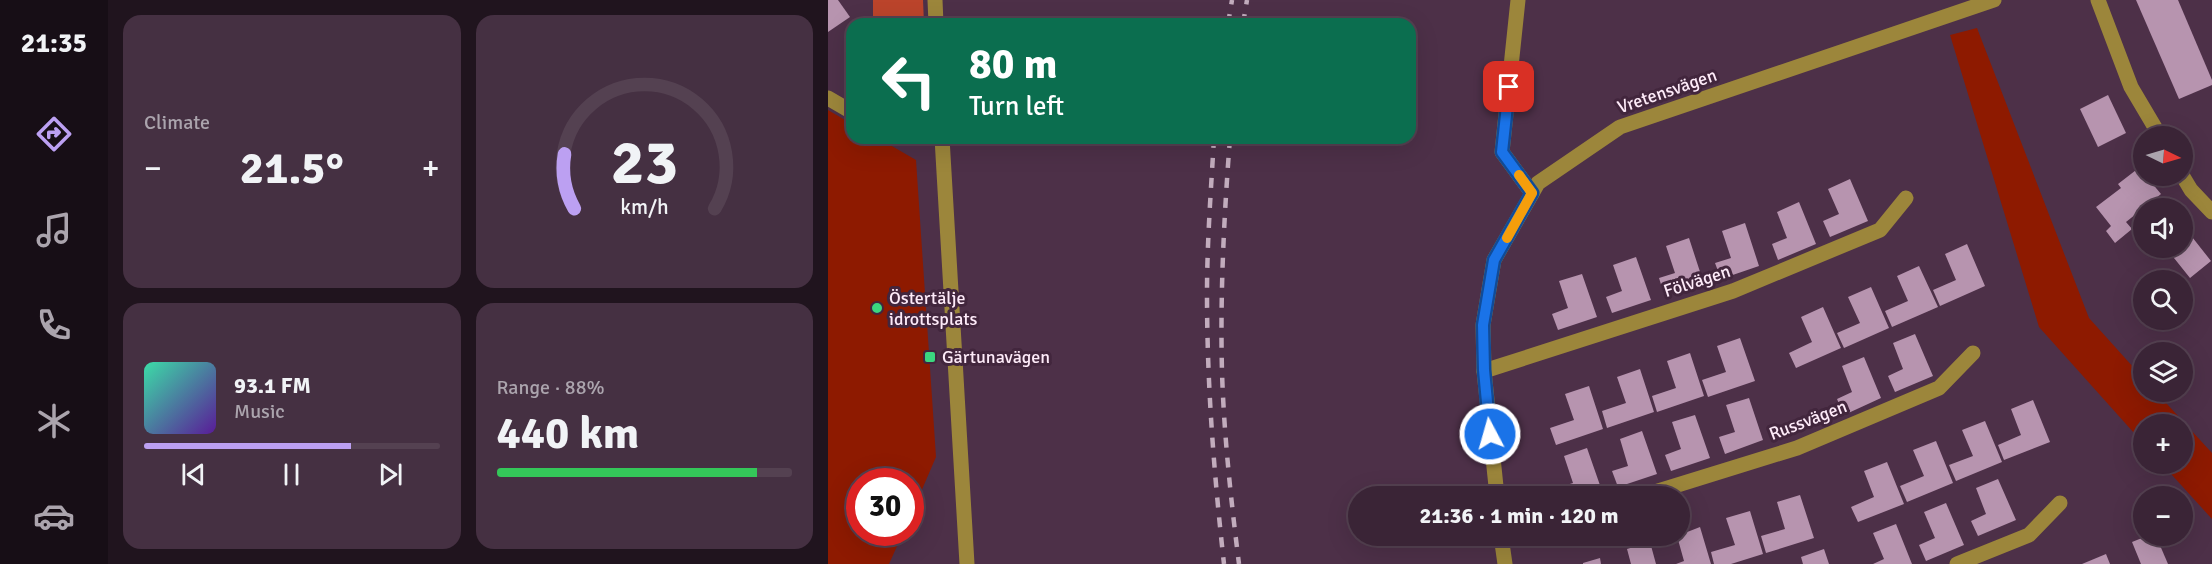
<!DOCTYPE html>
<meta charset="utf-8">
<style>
body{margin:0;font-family:Signika,sans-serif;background:#453042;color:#f1f3f6;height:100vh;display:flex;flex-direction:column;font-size:22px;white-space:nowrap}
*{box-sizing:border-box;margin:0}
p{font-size:20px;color:#aba4ad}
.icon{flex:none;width:33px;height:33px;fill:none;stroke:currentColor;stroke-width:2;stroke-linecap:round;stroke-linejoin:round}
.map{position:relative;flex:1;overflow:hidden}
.panel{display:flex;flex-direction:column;gap:15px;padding:15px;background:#20141e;width:720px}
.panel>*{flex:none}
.guide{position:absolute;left:18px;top:18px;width:570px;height:126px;border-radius:18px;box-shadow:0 6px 24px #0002,0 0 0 2px #544151;background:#0b6e4f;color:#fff;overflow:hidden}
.needle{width:39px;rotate:95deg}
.buttons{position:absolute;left:1305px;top:126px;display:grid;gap:12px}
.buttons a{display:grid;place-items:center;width:60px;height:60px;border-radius:50%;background:#3a2436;box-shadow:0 6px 24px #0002,0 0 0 2px #544151;font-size:30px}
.speed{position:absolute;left:18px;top:468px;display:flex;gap:12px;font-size:30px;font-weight:700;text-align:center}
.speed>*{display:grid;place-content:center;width:78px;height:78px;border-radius:50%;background:#3a2436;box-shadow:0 6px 24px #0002,0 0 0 2px #544151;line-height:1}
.speed .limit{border:9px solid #d22;background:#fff;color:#111}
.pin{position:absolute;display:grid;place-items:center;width:51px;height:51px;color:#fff;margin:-26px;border-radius:12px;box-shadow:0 3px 9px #0006}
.me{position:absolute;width:66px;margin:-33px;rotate:354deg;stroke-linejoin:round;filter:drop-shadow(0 0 4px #0008)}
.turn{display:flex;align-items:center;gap:21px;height:126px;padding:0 24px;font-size:27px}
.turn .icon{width:78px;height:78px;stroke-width:2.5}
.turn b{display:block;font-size:42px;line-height:51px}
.big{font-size:45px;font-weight:700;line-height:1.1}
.panel .widget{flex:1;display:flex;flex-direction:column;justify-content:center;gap:9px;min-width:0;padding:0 21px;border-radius:18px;background:#453042}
.panel .dial{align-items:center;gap:0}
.dial svg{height:156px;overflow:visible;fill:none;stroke:#544151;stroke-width:7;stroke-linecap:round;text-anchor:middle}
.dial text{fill:#f1f3f6;stroke:none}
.song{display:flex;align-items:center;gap:18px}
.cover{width:72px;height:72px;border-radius:9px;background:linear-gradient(135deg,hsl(160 70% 55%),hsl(270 70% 35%))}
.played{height:6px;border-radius:3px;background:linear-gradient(90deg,#bca0f2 70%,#544151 70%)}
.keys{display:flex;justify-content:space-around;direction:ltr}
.heat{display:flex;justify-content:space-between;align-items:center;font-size:33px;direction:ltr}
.charge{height:9px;border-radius:4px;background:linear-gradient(90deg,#34c759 88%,#544151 0)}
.panel .tiles{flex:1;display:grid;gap:15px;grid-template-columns:repeat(2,1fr)}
.trip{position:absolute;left:520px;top:486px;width:342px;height:60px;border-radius:30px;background:#3a2436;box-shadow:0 6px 24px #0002,0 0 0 2px #544151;font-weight:700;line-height:60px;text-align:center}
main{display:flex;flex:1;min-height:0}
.dock{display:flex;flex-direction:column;width:108px;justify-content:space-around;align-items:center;background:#170e16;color:#aba4ad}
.dock .icon{width:42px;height:42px}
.dock .current{color:#bca0f2}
.dock b{font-size:27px;color:#f1f3f6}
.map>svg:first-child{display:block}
</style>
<main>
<nav class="dock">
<b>21:35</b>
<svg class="icon current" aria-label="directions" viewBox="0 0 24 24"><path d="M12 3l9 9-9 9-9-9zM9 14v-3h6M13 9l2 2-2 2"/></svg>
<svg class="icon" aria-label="music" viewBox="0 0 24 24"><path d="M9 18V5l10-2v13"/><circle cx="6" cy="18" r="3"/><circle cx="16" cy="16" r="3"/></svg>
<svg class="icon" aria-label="phone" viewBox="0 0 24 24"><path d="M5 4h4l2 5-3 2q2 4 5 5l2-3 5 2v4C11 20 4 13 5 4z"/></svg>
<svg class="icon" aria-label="climate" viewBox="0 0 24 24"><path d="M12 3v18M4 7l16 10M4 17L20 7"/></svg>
<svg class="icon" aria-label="car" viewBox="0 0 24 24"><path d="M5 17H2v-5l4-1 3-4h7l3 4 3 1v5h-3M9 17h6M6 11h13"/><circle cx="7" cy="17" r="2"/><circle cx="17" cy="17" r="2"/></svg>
</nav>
<section class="panel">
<div class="tiles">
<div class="widget"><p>Climate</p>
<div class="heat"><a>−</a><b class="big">21.5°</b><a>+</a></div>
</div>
<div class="widget dial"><svg viewBox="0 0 100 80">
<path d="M14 69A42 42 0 1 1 86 69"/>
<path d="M14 69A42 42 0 0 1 9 41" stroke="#bca0f2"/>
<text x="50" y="56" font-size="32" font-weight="700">23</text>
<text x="50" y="72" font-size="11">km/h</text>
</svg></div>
<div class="widget">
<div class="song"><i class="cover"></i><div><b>93.1 FM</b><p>Music</p></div></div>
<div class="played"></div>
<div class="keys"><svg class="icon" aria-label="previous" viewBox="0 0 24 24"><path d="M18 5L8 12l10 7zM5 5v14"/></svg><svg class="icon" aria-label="pause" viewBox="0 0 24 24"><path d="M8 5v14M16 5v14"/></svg><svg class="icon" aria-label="next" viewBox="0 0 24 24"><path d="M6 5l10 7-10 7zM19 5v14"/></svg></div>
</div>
<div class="widget"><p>Range · 88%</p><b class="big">440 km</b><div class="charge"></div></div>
</div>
</section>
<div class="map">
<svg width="1384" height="564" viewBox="0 0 1384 564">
<rect width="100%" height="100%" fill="#4d3048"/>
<!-- green -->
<g fill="#8e1a00">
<path d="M 1149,28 L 1261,318 L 1315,378 L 1316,392 L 1328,392 L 1384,453 L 1384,519 L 1334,464 L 1354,464 L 1354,424 L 1316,424 L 1315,443 L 1211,327 L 1122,35 Z"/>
<path d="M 0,110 L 24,124 L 24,138 L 50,138 L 88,160 L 108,457 L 83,515 L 82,482 L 32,482 L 32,532 L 75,533 L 61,564 L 0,564 Z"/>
</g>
<!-- forest -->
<path fill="#bb442b" d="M 45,0 L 95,0 L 96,24 L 45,24 Z"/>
<!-- building -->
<g fill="#b794af">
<path d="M 0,0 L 10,0 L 22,17 L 0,32 Z"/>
<path d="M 1308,0 L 1350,0 L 1384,80 L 1384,85 L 1351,99 Z"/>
<path d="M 1280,95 L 1298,133 L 1270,147 L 1252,109 Z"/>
<path d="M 1312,167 L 1316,176 L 1318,176 L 1333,194 L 1298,222 L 1304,229 L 1287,243 L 1278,231 L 1283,226 L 1268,207 L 1293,188 L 1290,184 Z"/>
<path d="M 1022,179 L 1040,221 L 1002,237 L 995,221 L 1011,214 L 1000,189 Z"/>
<path d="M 971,202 L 988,244 L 950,260 L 944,244 L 959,238 L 949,212 Z"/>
<path d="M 917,223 L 931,266 L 893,279 L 887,263 L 903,258 L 894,231 Z"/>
<path d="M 1357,228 L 1383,261 L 1362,278 L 1338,248 L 1354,248 L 1354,230 Z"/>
<path d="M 861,238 L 875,281 L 836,294 L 831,278 L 847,273 L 838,246 Z"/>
<path d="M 1139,244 L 1157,286 L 1112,306 L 1105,290 L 1128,280 L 1117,254 Z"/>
<path d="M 808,257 L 823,300 L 784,313 L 778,297 L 794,291 L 785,265 Z"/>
<path d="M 1091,266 L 1110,307 L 1064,327 L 1057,311 L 1080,301 L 1069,276 Z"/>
<path d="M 754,274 L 769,317 L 730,330 L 724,314 L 740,308 L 731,281 Z"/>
<path d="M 1043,287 L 1061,328 L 1016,348 L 1009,333 L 1032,323 L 1020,297 Z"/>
<path d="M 995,307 L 1013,348 L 968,368 L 961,353 L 984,342 L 973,317 Z"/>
<path d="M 1087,334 L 1105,376 L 1067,392 L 1060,376 L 1075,369 L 1065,343 Z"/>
<path d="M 912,338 L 927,381 L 880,397 L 874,380 L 898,372 L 889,346 Z"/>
<path d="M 862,353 L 876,396 L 829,412 L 824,396 L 848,388 L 839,361 Z"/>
<path d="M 1036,357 L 1053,398 L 1016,415 L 1009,399 L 1024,392 L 1014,366 Z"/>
<path d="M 812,369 L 826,412 L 779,428 L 774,411 L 798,403 L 789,377 Z"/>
<path d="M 761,386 L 775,429 L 728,445 L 722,428 L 746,420 L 737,394 Z"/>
<path d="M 921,398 L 935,440 L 897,454 L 891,437 L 907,432 L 898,405 Z"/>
<path d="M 1205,400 L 1222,442 L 1176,460 L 1170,445 L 1193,435 L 1183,409 Z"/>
<path d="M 867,415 L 882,458 L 843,471 L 837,455 L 853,449 L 844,422 Z"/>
<path d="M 1157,421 L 1174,462 L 1128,481 L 1121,465 L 1145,456 L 1134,430 Z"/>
<path d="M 814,431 L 829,474 L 790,487 L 784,471 L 800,466 L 792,439 Z"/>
<path d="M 1108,441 L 1125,483 L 1079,502 L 1072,486 L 1096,476 L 1085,450 Z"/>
<path d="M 759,448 L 774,491 L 758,496 L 732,496 L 729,488 L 745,483 L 736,456 Z"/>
<path d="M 1059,462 L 1076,504 L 1030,522 L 1023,507 L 1046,497 L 1036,471 Z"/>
<path d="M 1170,479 L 1188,520 L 1150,536 L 1143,521 L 1158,514 L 1148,488 Z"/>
<path d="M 972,495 L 986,538 L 938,553 L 933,536 L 957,529 L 949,502 Z"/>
<path d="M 1118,503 L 1136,545 L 1098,561 L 1091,545 L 1107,538 L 1096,512 Z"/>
<path d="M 922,511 L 935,554 L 903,564 L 886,564 L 883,552 L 907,545 L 898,518 Z"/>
<path d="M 1068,524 L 1084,564 L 1045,564 L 1056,559 L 1045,533 Z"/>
<path d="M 872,527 L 883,564 L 848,564 L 856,561 L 849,536 Z"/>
<path d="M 1319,536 L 1328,536 L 1340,564 L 1313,564 L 1304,542 Z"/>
<path d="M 822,542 L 828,564 L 803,564 L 799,549 Z"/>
<path d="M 996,549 L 1001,564 L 975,564 L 973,557 Z"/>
<path d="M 1278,554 L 1282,564 L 1254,564 Z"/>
<path d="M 772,558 L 773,564 L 755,564 L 755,563 Z"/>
</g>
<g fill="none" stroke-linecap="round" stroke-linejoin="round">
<!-- minor -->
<g stroke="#9c863b" stroke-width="15">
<path d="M 107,0 L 108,24"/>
<path d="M 690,0 L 674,152 L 704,193"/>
<path d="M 1270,0 L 1303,87 L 1332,136"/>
<path d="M 0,98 L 24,112"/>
<path d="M 114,138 L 139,564"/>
<path d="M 1354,175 L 1363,190 L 1384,212"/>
<path d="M 656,371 L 905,291 L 1052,230 L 1078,198"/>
<path d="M 669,496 L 656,371 L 655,325 L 666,260 L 710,183 L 792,127 L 1166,0"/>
<path d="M 814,496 L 969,448 L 1111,388 L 1145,353"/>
<path d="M 673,536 L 677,564"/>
<path d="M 674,541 L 691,536"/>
<path d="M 1129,564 L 1201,535 L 1232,503"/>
</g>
<!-- rail -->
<g stroke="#c2acbd" stroke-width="4.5" stroke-dasharray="10 10" stroke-linecap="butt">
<path d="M 400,24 L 404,0"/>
<path d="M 415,24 L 419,0"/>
<path d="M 386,138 C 383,190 379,242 379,294 C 379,385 386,474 396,564"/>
<path d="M 402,138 C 396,216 392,294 394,372 C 396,436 403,500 411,564"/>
</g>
</g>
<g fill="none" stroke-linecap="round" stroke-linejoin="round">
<!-- route casing -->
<g stroke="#114b97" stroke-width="15">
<path id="route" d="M 662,434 L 656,370 L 655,325 L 666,260 L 704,193 L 674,152 L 681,87"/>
</g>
<!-- route -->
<use href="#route" stroke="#1a73e8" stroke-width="10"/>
<!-- slow -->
<path stroke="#f59e0b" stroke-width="10" d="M 679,238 L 704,193 L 691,175"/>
</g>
<!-- markers -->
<g fill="#3bd77f" stroke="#42263d" stroke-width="2">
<circle cx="49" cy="308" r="6"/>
<rect x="96" y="351" width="12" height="12" rx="3"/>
</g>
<g text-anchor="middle" stroke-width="6" stroke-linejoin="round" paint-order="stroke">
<!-- street labels -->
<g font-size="18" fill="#feebf9" stroke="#42263d">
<text transform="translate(839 91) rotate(-19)" y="6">Vretensvägen</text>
<text transform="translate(869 281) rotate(-18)" y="6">Fölvägen</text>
<text transform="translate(980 420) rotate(-21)" y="6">Russvägen</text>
</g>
<!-- poi labels -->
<g font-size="18" fill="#feebf9" stroke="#42263d" text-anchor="start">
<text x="61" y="304">Östertälje<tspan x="61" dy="21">idrottsplats</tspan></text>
<text x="114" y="363">Gärtunavägen</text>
</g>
</g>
</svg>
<div class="buttons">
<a><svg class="needle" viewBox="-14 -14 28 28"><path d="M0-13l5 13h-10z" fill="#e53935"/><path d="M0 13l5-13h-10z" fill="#aba4ad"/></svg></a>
<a><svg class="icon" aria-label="sound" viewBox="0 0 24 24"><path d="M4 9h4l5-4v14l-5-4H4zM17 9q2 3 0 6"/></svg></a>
<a><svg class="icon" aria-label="search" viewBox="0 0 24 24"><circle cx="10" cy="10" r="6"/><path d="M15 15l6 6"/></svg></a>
<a><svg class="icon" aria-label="layers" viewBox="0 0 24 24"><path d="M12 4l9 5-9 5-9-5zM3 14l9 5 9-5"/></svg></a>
<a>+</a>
<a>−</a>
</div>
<div class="speed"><div class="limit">30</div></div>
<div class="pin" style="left:681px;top:87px;background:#d93025"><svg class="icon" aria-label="arrive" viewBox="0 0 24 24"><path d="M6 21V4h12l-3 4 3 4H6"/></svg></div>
<svg class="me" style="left:662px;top:434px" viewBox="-20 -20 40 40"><circle r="17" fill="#1a73e8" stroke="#fff" stroke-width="3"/><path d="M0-11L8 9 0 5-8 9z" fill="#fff"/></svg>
<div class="trip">21:36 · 1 min · 120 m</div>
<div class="guide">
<div class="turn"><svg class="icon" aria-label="left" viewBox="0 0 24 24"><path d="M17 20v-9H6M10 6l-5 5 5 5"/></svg><div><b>80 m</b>Turn left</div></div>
</div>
</div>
</main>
